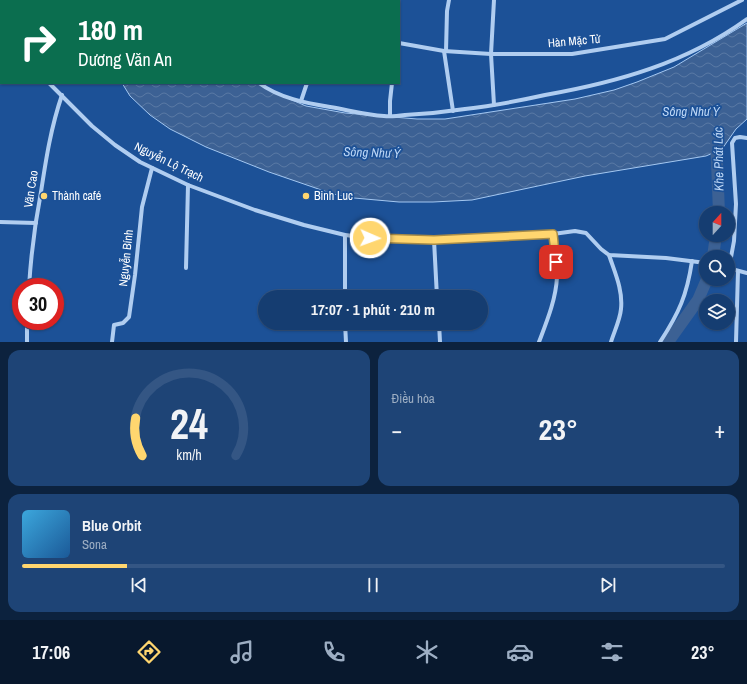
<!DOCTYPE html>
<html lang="vi">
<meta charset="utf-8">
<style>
body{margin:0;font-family:"Archivo Narrow",sans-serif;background:#1e4476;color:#f1f3f6;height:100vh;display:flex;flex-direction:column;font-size:15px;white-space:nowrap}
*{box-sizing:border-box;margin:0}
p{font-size:13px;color:#9daec3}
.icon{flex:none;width:22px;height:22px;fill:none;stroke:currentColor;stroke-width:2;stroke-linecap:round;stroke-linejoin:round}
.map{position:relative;height:342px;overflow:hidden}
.drawer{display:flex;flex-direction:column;gap:8px;padding:8px;background:#0c223e;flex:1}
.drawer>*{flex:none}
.hud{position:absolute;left:0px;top:0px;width:400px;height:84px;box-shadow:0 1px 3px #0004,0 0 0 1px #345684;background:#0b6e4f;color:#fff;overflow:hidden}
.needle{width:26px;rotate:21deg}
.buttons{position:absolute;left:699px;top:206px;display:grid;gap:8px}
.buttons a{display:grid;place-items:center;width:36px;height:36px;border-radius:50%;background:#153d71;box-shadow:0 1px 3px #0004,0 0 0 1px #345684;font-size:20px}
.speed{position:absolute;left:12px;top:278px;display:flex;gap:8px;font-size:20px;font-weight:700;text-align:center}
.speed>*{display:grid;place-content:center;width:52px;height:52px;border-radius:50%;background:#153d71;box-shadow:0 1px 3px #0004,0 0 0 1px #345684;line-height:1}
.speed .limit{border:6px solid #d22;background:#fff;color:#111}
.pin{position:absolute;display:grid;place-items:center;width:34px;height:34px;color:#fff;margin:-17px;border-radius:8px;box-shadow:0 2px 6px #0006}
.me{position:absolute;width:44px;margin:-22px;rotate:92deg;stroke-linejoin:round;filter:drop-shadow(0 0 3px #0008)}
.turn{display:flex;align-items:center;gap:14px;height:84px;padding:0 12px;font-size:18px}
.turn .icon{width:52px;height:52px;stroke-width:2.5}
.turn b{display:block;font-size:28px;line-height:34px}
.big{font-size:30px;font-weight:700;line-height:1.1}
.drawer .tile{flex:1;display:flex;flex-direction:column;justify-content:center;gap:6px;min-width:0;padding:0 14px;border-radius:12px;background:#1e4476}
.drawer .dial{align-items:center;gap:0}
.dial svg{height:104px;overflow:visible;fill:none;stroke:#345684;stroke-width:7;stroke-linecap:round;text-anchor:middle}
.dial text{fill:#f1f3f6;stroke:none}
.song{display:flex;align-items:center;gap:12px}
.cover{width:48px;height:48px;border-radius:6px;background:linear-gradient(135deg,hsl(200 70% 55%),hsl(210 70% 35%))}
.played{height:4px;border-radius:2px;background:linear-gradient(90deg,#ffd66f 15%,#345684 15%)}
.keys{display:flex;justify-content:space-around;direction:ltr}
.heat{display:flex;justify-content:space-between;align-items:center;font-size:22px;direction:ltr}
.drawer .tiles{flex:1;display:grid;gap:8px;grid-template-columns:1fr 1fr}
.tile:last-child{grid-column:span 2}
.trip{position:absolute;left:258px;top:290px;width:230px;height:40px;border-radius:20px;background:#153d71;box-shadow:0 1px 3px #0004,0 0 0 1px #345684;font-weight:700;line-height:40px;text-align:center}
.dock{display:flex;height:64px;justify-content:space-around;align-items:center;background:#08182d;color:#9daec3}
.dock .icon{width:28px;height:28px}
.dock .on{color:#ffd66f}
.dock b{font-size:18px;color:#f1f3f6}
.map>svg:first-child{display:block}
</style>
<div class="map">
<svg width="747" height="342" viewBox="0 0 747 342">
<defs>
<pattern id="water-waves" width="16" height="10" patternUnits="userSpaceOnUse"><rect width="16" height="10" fill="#3c6194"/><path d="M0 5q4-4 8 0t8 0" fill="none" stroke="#5979a4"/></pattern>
</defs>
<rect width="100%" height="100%" fill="#1c5197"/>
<!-- water -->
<g fill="url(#water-waves)" stroke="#a3c7f1">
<path d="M 66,0 L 178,0 L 179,1 L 67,1 Z"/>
<path d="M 747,23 L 747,119 L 736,129 L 722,149 L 706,156 L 585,176 L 472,200 L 433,202 L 399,202 L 354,198 L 333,194 L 269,172 L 206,147 L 170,129 L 150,115 L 130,96 L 122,83 L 259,83 L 278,94 L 306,106 L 345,113 L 417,119 L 445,119 L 575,99 L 614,90 L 637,82 L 674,67 Z"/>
</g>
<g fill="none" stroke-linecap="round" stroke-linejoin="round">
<!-- river -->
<g stroke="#3c6194" stroke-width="12">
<path d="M 716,136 L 719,213"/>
<path d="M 713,257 L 716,235"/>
<path d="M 668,342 L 698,300 L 707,279"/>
</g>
<!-- street -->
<g stroke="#b0cdf0" stroke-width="4">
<path d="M 220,0 L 222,1"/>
<path d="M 494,0 L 491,54 L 494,105"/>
<path d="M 0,36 L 1,37"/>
<path d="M 399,43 L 444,51 L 491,54 L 572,54 L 665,39 L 742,0"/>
<path d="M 444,51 L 453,111"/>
<path d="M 446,51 L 447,11 L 449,0"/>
<path d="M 49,83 L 92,126 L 115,145 L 140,162 L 188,185 L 255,210 L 304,225 L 345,235 L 370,238 L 434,240 L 553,234 L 575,231 L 586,233 L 601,249 L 609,255 L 666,258 L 706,263"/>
<path d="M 259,83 C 279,98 306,103 330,107 C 348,110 366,115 384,116 C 390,117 398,116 405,115 C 425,114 445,112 465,109 C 492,106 518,101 545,95 C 618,82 686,63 747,19"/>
<path d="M 301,101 L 307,83"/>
<path d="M 390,116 L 390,101 L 392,83"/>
<path d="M 0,222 L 36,223"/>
<path d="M 345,235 L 345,297"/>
<path d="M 434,240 L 437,297"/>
<path d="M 609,255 C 615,273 623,290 621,309 C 620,320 614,332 611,342"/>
<path d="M 186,268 L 188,185"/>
<path d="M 728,268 L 747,273"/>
<path d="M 729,268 L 734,241 L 736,204 L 732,143 L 735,138 L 740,137 L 747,138"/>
<path d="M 29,287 C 31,255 35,223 41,192 C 46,159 51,127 62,95"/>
<path d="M 55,306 L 62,307"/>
<path d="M 345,323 L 346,342"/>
<path d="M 439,323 L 440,342"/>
<path d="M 27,342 L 27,321"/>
<path d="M 112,342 L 114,325 L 123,323 L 129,317 L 135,275 L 142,207 L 152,168"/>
<path d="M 539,342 C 547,321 556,299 557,277 C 557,263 554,248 553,234"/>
<path d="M 660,342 C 679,313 687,295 692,261"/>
<path d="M 736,342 L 738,271"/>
</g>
</g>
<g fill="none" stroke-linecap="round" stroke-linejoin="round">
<!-- route casing -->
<g stroke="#a68b48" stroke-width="10">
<path id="route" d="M 370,238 L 434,240 L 553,234 L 556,262"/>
</g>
<!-- route -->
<use href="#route" stroke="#ffd66f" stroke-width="7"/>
</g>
<!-- markers -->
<g fill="#ffd66f" stroke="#1c5197" stroke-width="1.5">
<circle cx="44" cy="196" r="4"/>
<circle cx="306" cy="196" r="4"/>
</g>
<g text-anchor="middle" stroke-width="3.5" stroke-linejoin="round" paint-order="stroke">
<!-- street labels -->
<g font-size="12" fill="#fff" stroke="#1c5197">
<text transform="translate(574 41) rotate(-5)" y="4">Hàn Mặc Tử</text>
<text transform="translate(169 162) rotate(26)" y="4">Nguyễn Lộ Trạch</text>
<text transform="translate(31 189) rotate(-81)" y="4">Văn Cao</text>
<text transform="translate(126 258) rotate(-84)" y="4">Nguyễn Bính</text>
</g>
<!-- poi labels -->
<g font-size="12" fill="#fff" stroke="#1c5197" text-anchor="start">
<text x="52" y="200">Thành café</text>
<text x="314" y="200">Binh Luc</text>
</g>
<!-- water labels -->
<g font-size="13" font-style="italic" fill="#bdd7f6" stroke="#1c5197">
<text x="691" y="116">Sông Như Ý</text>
<text transform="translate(372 152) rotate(2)" y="5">Sông Như Ý</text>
<text transform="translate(718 159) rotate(-91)" y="5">Khe Phát Lác</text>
</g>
</g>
</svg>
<div class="buttons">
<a><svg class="needle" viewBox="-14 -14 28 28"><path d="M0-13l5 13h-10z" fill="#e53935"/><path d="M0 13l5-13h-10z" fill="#9daec3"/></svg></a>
<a><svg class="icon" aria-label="search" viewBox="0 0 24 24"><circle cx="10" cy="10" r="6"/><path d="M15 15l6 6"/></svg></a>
<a><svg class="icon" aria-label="layers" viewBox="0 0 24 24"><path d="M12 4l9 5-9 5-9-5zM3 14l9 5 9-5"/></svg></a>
</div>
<div class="speed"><div class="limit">30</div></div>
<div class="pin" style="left:556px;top:262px;background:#d93025"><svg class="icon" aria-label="arrive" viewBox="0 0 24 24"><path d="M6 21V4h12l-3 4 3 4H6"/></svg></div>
<svg class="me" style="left:370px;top:238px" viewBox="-20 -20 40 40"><circle r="17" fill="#ffd66f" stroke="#fff" stroke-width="3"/><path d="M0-11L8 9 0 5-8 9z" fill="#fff"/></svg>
<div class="trip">17:07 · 1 phút · 210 m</div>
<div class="hud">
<div class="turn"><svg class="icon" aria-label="right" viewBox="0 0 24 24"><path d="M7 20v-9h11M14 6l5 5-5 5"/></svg><div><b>180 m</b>Dương Văn An</div></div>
</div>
</div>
<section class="drawer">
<div class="tiles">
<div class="tile dial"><svg viewBox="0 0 100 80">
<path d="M14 69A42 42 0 1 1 86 69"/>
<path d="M14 69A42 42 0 0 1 9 40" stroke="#ffd66f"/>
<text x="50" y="56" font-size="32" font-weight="700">24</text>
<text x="50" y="72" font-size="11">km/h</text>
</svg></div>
<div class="tile"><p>Điều hòa</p>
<div class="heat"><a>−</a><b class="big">23°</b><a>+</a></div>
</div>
<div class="tile">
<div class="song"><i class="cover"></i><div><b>Blue Orbit</b><p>Sona</p></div></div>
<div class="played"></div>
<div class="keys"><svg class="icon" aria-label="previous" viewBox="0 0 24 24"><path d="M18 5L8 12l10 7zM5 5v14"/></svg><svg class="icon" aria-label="pause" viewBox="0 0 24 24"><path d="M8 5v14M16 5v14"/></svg><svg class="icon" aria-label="next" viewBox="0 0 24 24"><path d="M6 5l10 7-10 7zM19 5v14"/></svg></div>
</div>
</div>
</section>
<nav class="dock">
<b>17:06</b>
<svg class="icon on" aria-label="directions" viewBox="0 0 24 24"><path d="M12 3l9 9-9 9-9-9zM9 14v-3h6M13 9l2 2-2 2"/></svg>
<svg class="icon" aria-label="music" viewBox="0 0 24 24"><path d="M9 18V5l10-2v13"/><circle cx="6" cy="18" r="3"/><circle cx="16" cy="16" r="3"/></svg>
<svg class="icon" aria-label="phone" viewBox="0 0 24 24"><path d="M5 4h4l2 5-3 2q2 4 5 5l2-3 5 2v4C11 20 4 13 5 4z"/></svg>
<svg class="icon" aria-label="climate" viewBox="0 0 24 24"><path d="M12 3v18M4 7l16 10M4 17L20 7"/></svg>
<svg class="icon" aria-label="car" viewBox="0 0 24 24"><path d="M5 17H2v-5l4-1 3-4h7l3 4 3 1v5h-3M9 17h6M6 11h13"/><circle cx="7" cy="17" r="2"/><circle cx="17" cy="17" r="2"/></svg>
<svg class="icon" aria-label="filters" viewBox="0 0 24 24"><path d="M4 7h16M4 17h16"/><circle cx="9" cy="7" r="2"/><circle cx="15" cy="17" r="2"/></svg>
<b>23°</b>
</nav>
